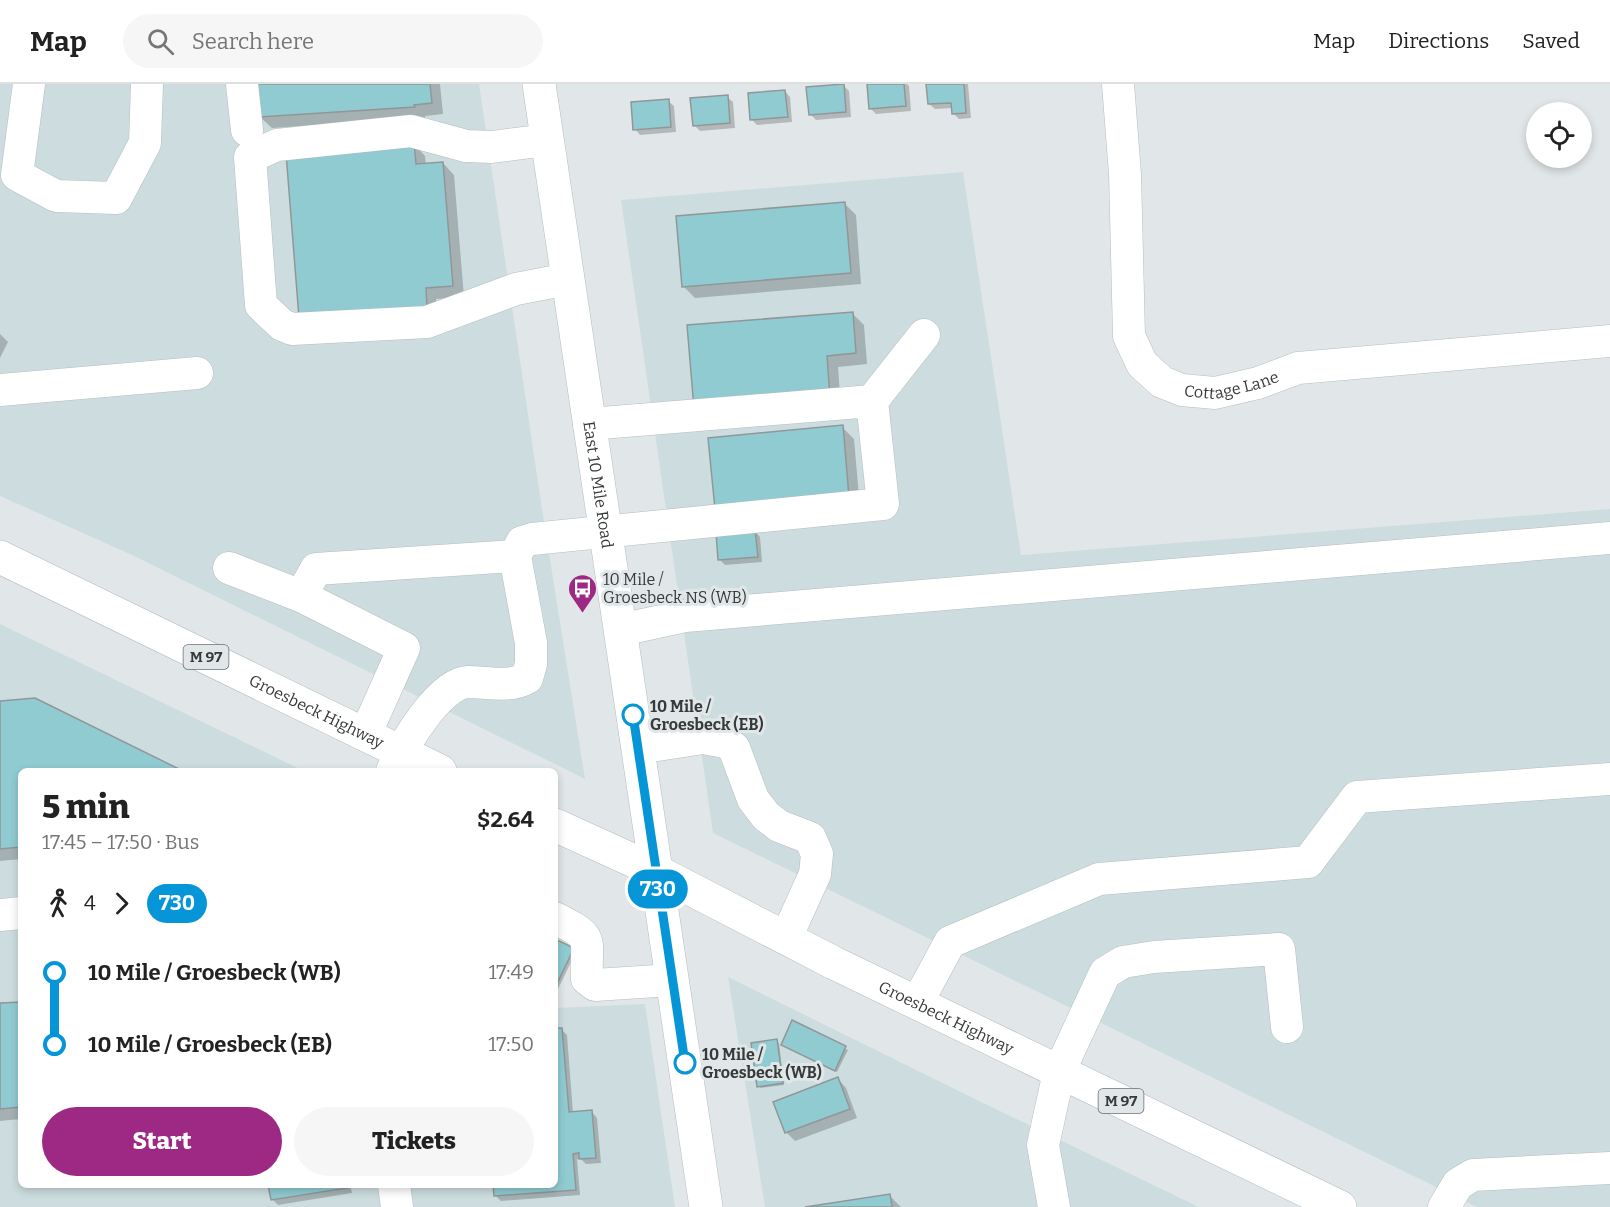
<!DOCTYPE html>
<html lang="en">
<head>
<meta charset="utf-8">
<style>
  body { margin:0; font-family:Bitter,serif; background:#f6f6f6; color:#222; height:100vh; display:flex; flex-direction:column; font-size:22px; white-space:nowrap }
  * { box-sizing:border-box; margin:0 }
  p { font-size:20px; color:#767676 }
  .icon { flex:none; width:33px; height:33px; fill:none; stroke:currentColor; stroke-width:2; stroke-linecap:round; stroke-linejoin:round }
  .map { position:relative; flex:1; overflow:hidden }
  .sheet { position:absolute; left:18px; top:684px; width:540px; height:420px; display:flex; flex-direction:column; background:#fff; border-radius:9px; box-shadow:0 3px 9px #0003 }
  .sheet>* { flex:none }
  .badge { padding:0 12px; border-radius:20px; font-size:21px; line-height:39px }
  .buttons { position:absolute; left:1526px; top:18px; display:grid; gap:12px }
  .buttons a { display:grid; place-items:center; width:66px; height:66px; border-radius:50%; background:#fff; box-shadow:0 3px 9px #0003; font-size:30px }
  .map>.badge { position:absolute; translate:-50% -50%; box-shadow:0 0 0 3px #fff }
  .legs { display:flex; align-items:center; gap:9px; height:66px; padding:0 24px; font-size:20px }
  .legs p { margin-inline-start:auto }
  .overview { display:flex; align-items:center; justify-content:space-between; height:102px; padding:0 24px }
  h1 { font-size:33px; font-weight:800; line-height:45px }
  .cta { display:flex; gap:12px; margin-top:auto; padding:12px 24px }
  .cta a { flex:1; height:69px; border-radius:36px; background:#9d2984; color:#fff; font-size:24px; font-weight:800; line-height:69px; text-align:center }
  .cta a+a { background:#f6f6f6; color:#222 }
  ul { padding:0 24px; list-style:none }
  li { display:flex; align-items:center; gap:21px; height:72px; font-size:22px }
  li i { display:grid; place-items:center; width:9px; height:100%; margin:0 8px; background:currentColor }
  li i::after { content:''; width:15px; height:15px; margin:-8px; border:4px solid; border-radius:50%; background:#fff }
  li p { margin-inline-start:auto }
  li:first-child i { background:linear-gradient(#0000 50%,currentColor 0) }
  li:last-child i { background:linear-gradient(currentColor 50%,#0000 0) }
  header { display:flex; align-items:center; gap:36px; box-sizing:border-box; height:84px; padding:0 30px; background:#fff; border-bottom:2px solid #e0e0e0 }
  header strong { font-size:28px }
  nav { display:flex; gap:33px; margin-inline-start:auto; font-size:21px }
  .search { width:420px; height:54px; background:#f6f6f6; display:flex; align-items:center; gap:15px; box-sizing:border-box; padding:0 21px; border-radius:33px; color:#767676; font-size:22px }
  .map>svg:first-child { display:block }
  .built { fill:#cddddf }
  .shadow { fill:#0003 }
  .building { fill:#90cbd2; stroke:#919798; stroke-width:1.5 }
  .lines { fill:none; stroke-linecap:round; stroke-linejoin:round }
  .minor-casing { stroke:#b6bdbe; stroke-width:33 }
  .major-casing { stroke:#b6bdbe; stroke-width:34 }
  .minor { stroke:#fff; stroke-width:32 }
  .major { stroke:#fff; stroke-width:33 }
  .line-1-casing { stroke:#fff; stroke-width:14 }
  .line-1 { stroke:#0696d7; stroke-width:9 }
  .stop-1-dot { fill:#fff; stroke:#0696d7; stroke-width:3 }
  .labels { text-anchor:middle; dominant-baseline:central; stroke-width:6; stroke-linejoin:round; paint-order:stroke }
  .shield { fill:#e1e7e8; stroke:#6a6e6e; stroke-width:1.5 }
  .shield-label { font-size:15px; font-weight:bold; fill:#373a3a }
  .street-label { font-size:16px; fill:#373a3a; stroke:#e1e7e8 }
  .poi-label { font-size:16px; fill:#373a3a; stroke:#e1e7e8; text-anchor:start }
  .stop-label { font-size:16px; font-weight:bold; fill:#373a3a; stroke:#e1e7e8; text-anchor:start }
</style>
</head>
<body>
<header>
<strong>Map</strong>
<div class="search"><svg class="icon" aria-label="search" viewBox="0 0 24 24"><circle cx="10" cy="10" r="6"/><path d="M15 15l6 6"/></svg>Search here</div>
<nav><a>Map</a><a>Directions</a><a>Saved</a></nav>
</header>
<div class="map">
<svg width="1610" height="1123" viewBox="0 0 1610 1123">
  <rect width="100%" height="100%" fill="#e1e7e8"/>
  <g class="built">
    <polygon points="0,0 479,0 542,425 585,695 132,471 0,412"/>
    <polygon points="963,88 1021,471 1610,425 1610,1123 1477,1123 713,749 621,116"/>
    <polygon points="0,540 304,687 21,687 21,1101 555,1101 555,924 645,920 675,1123 0,1123"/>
    <polygon points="728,893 969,1012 1199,1123 765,1123"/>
  </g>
  <g class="shadow">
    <polygon points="258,0 440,0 443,30 425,32 425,34 272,44 260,33"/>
    <polygon points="868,0 907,0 909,2 911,27 876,30 870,24"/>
    <polygon points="928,0 968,0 971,34 959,35 953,29 953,24 935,25 929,20"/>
    <polygon points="844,2 849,7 851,33 816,36 810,30"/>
    <polygon points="785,7 790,13 792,38 757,41 752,36"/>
    <polygon points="727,13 733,18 735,44 700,47 694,41"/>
    <polygon points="668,17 674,22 676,48 640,51 635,45"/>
    <polygon points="414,60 425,72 426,81 443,79 454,91 464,213 436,215 438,235 300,233"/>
    <polygon points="845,120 856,131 861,200 695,214 683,202"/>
    <polygon points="852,229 864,241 867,280 838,283 841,325 707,335"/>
    <polygon points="0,250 8,258 0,274"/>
    <polygon points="842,343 854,355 860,424 728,436"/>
    <polygon points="755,447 760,453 762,478 725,481 719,475"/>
    <polygon points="0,618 180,687 21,687 21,775 0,777"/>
    <polygon points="555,857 576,868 558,905 555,904"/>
    <polygon points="21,919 21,1035 0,1037 0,921"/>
    <polygon points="793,938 848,966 837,988 782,961"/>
    <polygon points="561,945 567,951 573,1029 592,1028 597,1034 601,1079 586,1080 581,1075 577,1075 580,1111 501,1117 495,1111 495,1101 555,1101 555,946"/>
    <polygon points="776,957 779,959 784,1001 761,1004 759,1002"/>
    <polygon points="838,995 846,1004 857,1034 795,1057 786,1048"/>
    <polygon points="270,1101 350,1101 352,1109 278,1121 272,1115"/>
    <polygon points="890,1112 901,1123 815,1123"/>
  </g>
  <g class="building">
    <polygon points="256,0 430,0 432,19 414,21 415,23 259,33"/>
    <polygon points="844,0 846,28 809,31 806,3"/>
    <polygon points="867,0 904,0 906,22 869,25"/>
    <polygon points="926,0 964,0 966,29 952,30 951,19 928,20"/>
    <polygon points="785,6 788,33 750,36 748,9"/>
    <polygon points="728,11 730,39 693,42 690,14"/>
    <polygon points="669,15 671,43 633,46 631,18"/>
    <polygon points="414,59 416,80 443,78 453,202 426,204 427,224 299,234 286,69"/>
    <polygon points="845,118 851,189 682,203 676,132"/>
    <polygon points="853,228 856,269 827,272 830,314 694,325 687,241"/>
    <polygon points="843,341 849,413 715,425 708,354"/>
    <polygon points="755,446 758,473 718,476 716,449"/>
    <polygon points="35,614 183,687 21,687 21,763 0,765 0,617"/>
    <polygon points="555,855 574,864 555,904"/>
    <polygon points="21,918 21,1023 0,1025 0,919"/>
    <polygon points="792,936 846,962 835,987 781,961"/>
    <polygon points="555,944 562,944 569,1028 592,1026 596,1074 579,1075 579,1069 573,1070 576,1106 494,1112 493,1101 555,1101"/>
    <polygon points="777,955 783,999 757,1003 751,959"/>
    <polygon points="838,993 850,1025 785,1049 773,1018"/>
    <polygon points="268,1101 346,1101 347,1104 271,1116"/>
    <polygon points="890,1110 892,1123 805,1123"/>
  </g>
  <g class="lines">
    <defs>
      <g id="minor">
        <polyline points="29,0 17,91 56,112 116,114 145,59 147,0"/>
        <polyline points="242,0 247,46"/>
        <path id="s1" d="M1118,0L1125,90L1129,252L1142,280L1162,298L1182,306L1215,309L1258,299L1298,284L1610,257"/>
        <polyline points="547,56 492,63 466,62 411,47 277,61 250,73 261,221 282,241 292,245 427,238 516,205 568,195"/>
        <polyline points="0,306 197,289"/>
        <polyline points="872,317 924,251"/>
        <polyline points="229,484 301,512"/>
        <polyline points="620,546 685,532 1610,454"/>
        <polyline points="365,651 404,564 301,512 316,485 515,472"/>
        <polyline points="638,664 703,654 725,658 734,664 753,715 766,732 779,742 810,754 817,770 815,790 786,854"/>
        <path d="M392,687C402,663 439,599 468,598C487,598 510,604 527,594L531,580V559L515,472L522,458L532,455L883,420L872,317L589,340"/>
        <polyline points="0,831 21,829"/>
        <path d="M555,834C597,855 585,853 587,895L595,901L672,896"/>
        <polyline points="917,919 950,858 1099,795 1308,778 1357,713 1610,695"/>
        <polyline points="394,1101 397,1123"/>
        <polyline points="1054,1123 1043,1061 1059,988 1105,889 1123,878 1154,873 1279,865 1287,943"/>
        <polyline points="1444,1123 1458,1100 1473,1091 1610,1084"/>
      </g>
      <g id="major">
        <path id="s2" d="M539,0L706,1123"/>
        <path id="s3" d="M0,473L440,687"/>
        <path id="s4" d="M555,741L656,787L834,879L1340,1123"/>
      </g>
    </defs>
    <use href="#minor" class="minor-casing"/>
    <use href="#major" class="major-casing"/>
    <use href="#minor" class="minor"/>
    <use href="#major" class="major"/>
  </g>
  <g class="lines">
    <defs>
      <polyline id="line-1" points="633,631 685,979"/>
    </defs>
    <use href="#line-1" class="line-1-casing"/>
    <use href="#line-1" class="line-1"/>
  </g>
  <defs>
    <symbol id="bus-pin" viewBox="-11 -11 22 30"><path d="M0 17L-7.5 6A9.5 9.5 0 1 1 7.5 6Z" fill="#9d2984" stroke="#e1e7e8"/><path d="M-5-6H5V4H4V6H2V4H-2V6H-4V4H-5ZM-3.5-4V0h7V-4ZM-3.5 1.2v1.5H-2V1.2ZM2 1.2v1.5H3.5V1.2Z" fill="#fff"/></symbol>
  </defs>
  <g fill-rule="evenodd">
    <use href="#bus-pin" x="566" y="488" width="33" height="45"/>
  </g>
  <g class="stop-1-dot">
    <circle cx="633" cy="631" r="10"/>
    <circle cx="685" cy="979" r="10"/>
  </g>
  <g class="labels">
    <g class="shield">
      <rect x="183.5" y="561" width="45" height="24" rx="4.5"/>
      <rect x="1098.5" y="1005" width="45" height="24" rx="4.5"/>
    </g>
    <g class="shield-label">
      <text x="206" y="573">M 97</text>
      <text x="1121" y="1017">M 97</text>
    </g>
    <g class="street-label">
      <text stroke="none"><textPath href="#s1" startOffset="382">Cottage Lane</textPath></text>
      <text stroke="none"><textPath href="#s2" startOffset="405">East 10 Mile Road</textPath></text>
      <text stroke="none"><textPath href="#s3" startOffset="352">Groesbeck Highway</textPath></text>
      <text stroke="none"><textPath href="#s4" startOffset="436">Groesbeck Highway</textPath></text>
    </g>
    <g class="poi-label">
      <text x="603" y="495">10 Mile /<tspan x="603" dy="18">Groesbeck NS (WB)</tspan></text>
    </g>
    <g class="stop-label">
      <text x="650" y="622">10 Mile /<tspan x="650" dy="18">Groesbeck (EB)</tspan></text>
      <text x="702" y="970">10 Mile /<tspan x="702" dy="18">Groesbeck (WB)</tspan></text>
    </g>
  </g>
</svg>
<div class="buttons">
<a><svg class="icon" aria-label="locate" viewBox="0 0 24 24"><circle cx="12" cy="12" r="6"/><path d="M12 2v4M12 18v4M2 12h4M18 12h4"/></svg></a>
</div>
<b class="badge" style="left:658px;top:805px;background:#0696d7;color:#fff">730</b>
<section class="sheet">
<div class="overview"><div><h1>5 min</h1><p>17:45 – 17:50 · Bus</p></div><b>$2.64</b></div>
<div class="legs"><svg class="icon" aria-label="walk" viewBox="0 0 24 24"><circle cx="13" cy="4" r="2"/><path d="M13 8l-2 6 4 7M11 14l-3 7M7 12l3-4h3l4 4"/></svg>4<svg class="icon" aria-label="forward" viewBox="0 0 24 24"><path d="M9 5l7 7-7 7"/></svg><b class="badge" style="background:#0696d7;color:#fff">730</b></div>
<ul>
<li><i style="color:#0696d7"></i><b>10 Mile / Groesbeck (WB)</b><p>17:49</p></li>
<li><i style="color:#0696d7"></i><b>10 Mile / Groesbeck (EB)</b><p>17:50</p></li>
</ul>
<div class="cta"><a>Start</a><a>Tickets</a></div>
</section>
</div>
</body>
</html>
